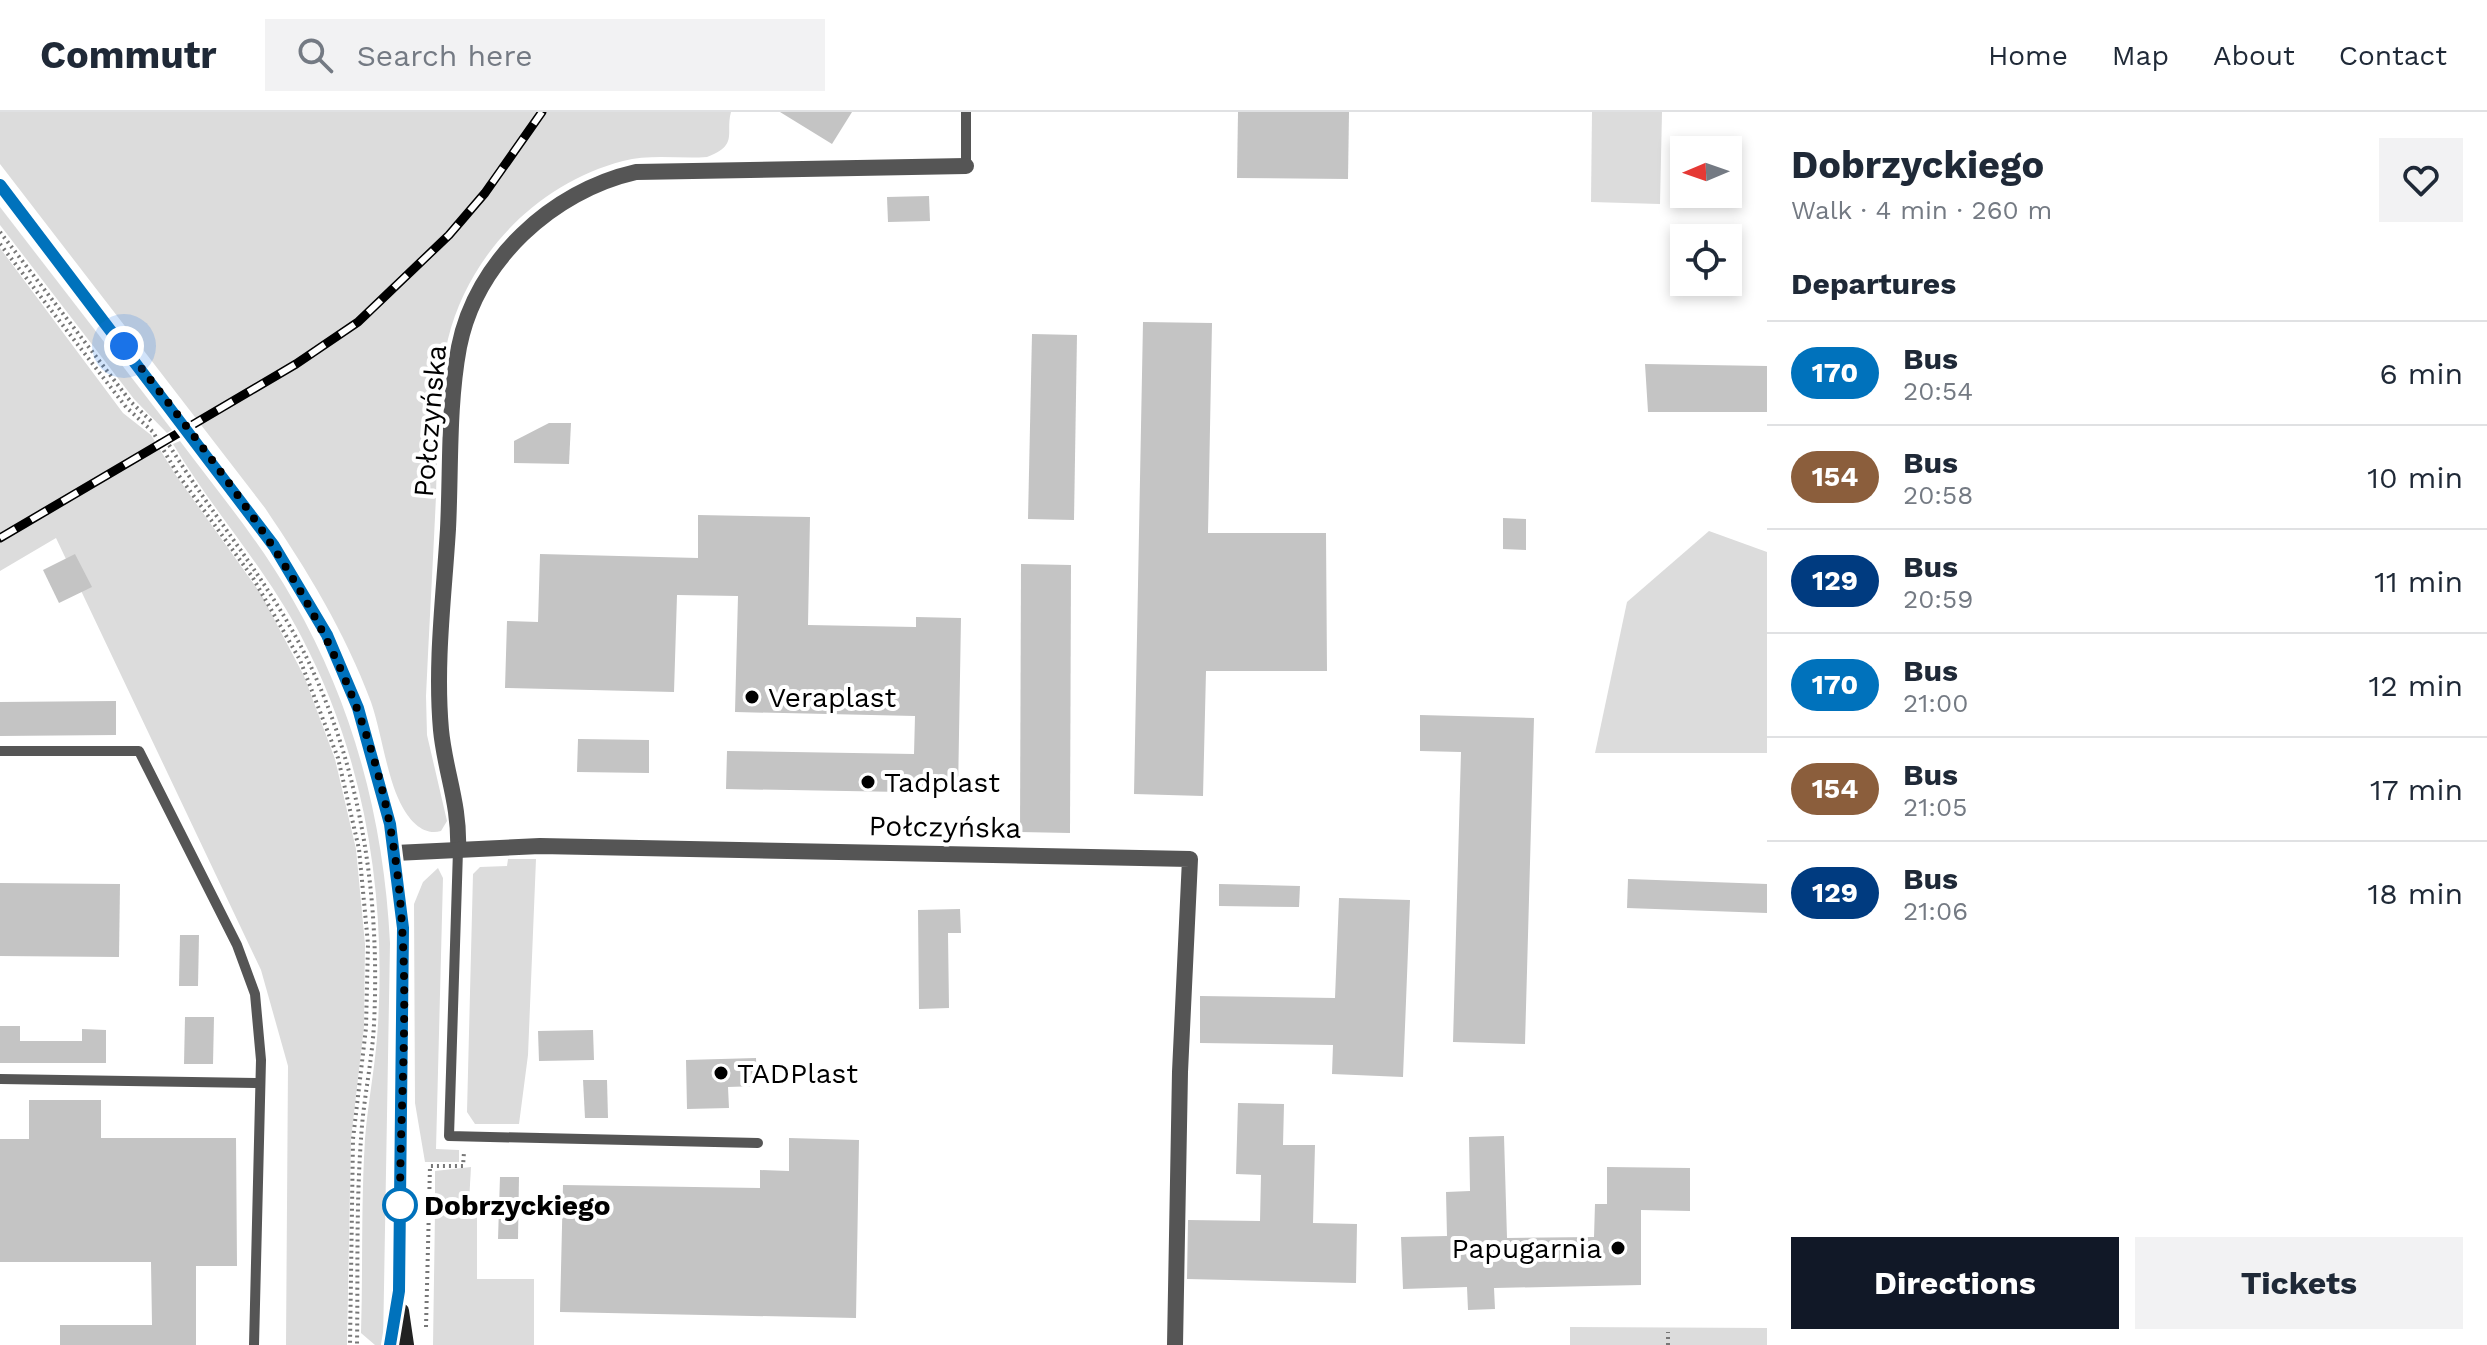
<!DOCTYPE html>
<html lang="en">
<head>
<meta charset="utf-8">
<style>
  body { margin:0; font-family:"Work Sans",sans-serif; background:#f2f2f3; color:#1f2937; height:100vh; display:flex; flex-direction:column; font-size:30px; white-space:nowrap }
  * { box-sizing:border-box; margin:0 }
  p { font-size:26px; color:#747a83 }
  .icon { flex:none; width:44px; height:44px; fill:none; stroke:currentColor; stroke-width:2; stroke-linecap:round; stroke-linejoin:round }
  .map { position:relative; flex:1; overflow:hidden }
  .details { display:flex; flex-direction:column; background:#fff; width:720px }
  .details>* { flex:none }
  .badge { padding:0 16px; border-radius:26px; font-size:28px; line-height:52px }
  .needle { width:52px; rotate:268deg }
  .fabs { position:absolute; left:1670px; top:24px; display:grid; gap:16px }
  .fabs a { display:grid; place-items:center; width:72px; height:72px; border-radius:0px; background:#fff; box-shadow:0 4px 12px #0003; font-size:40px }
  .you { position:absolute; width:40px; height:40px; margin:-20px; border:6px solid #fff; border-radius:50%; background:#1a73e8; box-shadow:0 0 0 12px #1a73e833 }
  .map>.badge { position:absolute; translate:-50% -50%; box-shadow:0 0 0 4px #fff }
  h2 { padding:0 24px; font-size:30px; line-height:72px }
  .round { display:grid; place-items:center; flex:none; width:84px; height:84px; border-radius:0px; background:#f2f2f3 }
  .summary { display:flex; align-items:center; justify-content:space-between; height:136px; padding:0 24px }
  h1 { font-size:38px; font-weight:700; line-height:60px }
  .cta { display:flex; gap:16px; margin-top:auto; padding:16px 24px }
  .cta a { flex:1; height:92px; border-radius:0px; background:#111827; color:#fff; font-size:32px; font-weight:700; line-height:92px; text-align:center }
  .cta a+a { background:#f2f2f3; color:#1f2937 }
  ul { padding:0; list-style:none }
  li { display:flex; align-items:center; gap:24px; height:104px; padding:0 24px; border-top:2px solid #e0e1e3 }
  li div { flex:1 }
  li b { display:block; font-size:30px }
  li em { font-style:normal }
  li .badge { min-width:88px; font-weight:700; text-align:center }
  header { display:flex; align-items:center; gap:48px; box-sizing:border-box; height:112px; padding:0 40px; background:#fff; border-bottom:2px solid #e0e1e3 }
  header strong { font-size:38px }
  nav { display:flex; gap:44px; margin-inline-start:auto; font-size:28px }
  .search { width:560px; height:72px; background:#f2f2f3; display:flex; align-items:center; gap:20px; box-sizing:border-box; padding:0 28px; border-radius:0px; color:#747a83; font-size:30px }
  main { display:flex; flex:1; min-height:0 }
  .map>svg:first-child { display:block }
  .green { fill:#dcdcdc }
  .building { fill:#c4c4c4 }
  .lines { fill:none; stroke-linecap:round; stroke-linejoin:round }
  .path { stroke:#777; stroke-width:4; stroke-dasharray:2 4; stroke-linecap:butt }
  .lane { stroke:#555; stroke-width:10 }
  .street { stroke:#555; stroke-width:16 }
  .secondary { stroke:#222; stroke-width:16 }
  .rail-casing { stroke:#000; stroke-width:9 }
  .rail { stroke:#fff; stroke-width:6; stroke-dasharray:18; stroke-linecap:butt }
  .line-casing { stroke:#fff; stroke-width:18 }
  .line { stroke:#0072bc; stroke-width:12 }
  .walk { stroke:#000; stroke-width:8; stroke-dasharray:0 14.4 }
  .poi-dot { fill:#000; stroke:#fff; stroke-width:3 }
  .stop-dot { fill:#fff; stroke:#0072bc; stroke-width:4 }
  .labels { text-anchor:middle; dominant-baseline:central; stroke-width:8; stroke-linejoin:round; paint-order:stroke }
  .street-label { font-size:28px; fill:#000; stroke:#fff }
  .poi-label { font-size:28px; fill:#000; stroke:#fff; text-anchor:start }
  .stop-label { font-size:28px; font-weight:bold; fill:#000; stroke:#fff; text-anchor:start }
</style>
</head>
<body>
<header>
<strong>Commutr</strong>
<div class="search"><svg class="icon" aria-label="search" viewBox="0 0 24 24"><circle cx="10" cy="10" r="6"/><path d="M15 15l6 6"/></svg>Search here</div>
<nav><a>Home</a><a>Map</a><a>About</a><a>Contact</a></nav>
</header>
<main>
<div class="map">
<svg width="1767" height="1233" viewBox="0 0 1767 1233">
  <rect width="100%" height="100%" fill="#fff"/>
  <g class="green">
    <path d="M0,0H731C725,22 739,33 707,45C680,47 649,42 623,49C538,71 469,142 448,227C436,277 438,333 436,384C433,451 429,518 426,584L427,623L447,709L441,719C424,724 411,710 403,696C387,668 382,622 371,590C345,520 307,458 265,396L0,52Z"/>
    <polygon points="1592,0 1662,0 1660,92 1591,90"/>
    <polygon points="0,95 172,318 167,321 134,287 0,113"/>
    <polygon points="0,136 123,301 151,323 175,362 261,482 304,564 335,647 356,737 365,832 364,915 351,1027 347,1233 286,1233 288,954 261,858 56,426 0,459"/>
    <path d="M180,329C219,381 261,431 293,488C354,594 384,710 390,831L383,1233H375L361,1221C363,1157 361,1091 365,1027C368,989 376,951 378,912C386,779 364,643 301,524C265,455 213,399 173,332Z"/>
    <polygon points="1709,419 1767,440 1767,641 1595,641 1627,490"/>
    <polygon points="508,747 536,747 528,943 519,1012 475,1012 467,1000 473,762 480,755 507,754"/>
    <polygon points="438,756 443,766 436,1037 459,1038 459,1050 425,1050 415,991 414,792 423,770"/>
    <polygon points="471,1055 469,1090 438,1091 435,1086 435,1059"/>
    <polygon points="477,1095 477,1167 534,1167 534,1233 433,1233 435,1100 438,1096"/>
    <polygon points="1570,1215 1767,1216 1767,1233 1570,1233"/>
  </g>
  <g class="building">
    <polygon points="780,0 852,0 832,32"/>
    <polygon points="1238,0 1349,0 1348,67 1237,66"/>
    <polygon points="929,84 930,109 888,110 887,85"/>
    <polygon points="1143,210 1212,211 1208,421 1326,421 1327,559 1206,559 1203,684 1134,682"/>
    <polygon points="1032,222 1077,223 1074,408 1028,407"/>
    <polygon points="1645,252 1767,254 1767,300 1648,300"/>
    <polygon points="549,311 571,311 569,352 514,351 514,329"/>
    <polygon points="698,403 810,405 808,513 916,515 916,505 961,506 958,681 726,677 727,639 914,642 915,604 735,600 738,484 677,483 674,580 505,576 507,509 538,510 540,442 698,446"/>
    <polygon points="1503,406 1526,407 1526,438 1503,437"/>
    <polygon points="75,442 92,475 59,491 43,458"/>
    <polygon points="1021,452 1071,453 1070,721 1020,720"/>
    <polygon points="116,589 116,623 0,624 0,590"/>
    <polygon points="1420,603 1534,606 1525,932 1453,930 1461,640 1420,639"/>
    <polygon points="578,627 649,628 649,661 577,660"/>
    <polygon points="1628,767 1767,772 1767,801 1627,796"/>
    <polygon points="0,771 120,772 119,845 0,844"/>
    <polygon points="1219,772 1300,774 1299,795 1219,794"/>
    <polygon points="1339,786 1410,788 1403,965 1332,962 1333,933 1200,931 1200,884 1335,886"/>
    <polygon points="960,797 961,821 948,821 949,896 919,897 918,798"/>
    <polygon points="180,823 199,823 198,874 179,874"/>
    <polygon points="185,905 214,905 213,952 184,952"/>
    <polygon points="0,914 20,914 20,929 82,929 82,917 106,918 106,951 0,951"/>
    <polygon points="593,918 594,948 539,949 538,919"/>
    <polygon points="756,946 757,974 728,975 729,996 687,997 686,948"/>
    <polygon points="583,968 607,968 608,1006 585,1006"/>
    <polygon points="29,988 101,988 101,1026 236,1026 237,1154 196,1154 196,1233 60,1233 60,1213 152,1213 151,1150 0,1150 0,1027 29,1027"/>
    <polygon points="1238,991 1284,992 1283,1033 1315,1033 1313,1111 1357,1112 1356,1171 1187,1167 1188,1108 1260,1109 1261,1063 1236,1062"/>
    <polygon points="1504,1024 1507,1126 1594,1125 1595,1092 1607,1092 1607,1055 1690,1056 1690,1099 1641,1098 1641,1173 1494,1176 1495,1197 1468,1198 1467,1175 1403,1177 1401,1125 1447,1124 1446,1080 1470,1079 1469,1025"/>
    <polygon points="789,1026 859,1028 856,1206 560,1200 563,1073 760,1076 760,1058 789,1059"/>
    <polygon points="500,1065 519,1065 518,1127 498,1127"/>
  </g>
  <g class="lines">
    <g class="path">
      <polyline points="0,120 131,290 151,309"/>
      <polyline points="0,132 126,295 153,320 177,361 253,466 300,548 338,646 359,737 368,832 366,916 353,1027 350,1233"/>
      <path d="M166,328C213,406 274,474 312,557C363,668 380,791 374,912C372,951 363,989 361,1027C356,1095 358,1165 357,1233"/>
      <polyline points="426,1215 430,1054 463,1054 464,1040"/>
      <polyline points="1668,1233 1668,1220"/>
    </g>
    <g class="lane">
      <polyline points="966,54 966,0"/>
      <polyline points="0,639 139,639 237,833 255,882 261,948 254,1233"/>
      <polyline points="458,738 449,1024 758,1031"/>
      <polyline points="0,967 260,971"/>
    </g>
    <g class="street">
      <path d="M458,738C460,692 445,660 441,618C435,551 444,483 448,417C451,357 448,294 459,235C476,149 552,79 636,60L966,54"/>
      <polyline points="395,741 540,734 1190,747 1180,960 1175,1233"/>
    </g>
    <g class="secondary">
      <polyline points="0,73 274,434 327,523 358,596 390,712 403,816 399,1179 390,1233"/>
      <polyline points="401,1199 406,1233"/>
    </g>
    <defs>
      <polyline id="rail" points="0,426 296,252 358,210 449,123 485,81 542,0"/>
    </defs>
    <use href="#rail" class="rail-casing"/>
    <use href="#rail" class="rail"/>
  </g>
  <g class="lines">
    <defs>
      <polyline id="line" points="0,73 274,434 327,523 358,596 390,712 403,816 399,1179 390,1233"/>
    </defs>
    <use href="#line" class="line-casing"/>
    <use href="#line" class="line"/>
    <path class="walk" d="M124,234C270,421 388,565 402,814C408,906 400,1000 400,1093"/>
  </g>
  <g class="poi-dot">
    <circle cx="752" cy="585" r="8"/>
    <circle cx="868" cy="670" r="8"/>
    <circle cx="721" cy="961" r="8"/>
    <circle cx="1618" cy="1136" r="8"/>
  </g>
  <circle class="stop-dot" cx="400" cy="1093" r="16"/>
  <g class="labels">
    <g class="street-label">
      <text transform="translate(430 309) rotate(-85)">Połczyńska</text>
      <text transform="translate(945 715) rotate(1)">Połczyńska</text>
    </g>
    <g class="poi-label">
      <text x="768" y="585">Veraplast</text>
      <text x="884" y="670">Tadplast</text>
      <text x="737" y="961">TADPlast</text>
      <text x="1602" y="1136" text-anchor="end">Papugarnia</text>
    </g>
    <g class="stop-label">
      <text x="424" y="1093">Dobrzyckiego</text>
    </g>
  </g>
</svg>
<div class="fabs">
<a><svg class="needle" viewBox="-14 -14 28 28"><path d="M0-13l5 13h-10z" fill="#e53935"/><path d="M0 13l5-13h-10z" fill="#747a83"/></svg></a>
<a><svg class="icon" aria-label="locate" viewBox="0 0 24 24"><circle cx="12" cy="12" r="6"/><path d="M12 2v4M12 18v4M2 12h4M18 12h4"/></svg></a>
</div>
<div class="you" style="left:124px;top:234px"></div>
</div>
<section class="details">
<div class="summary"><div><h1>Dobrzyckiego</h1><p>Walk · 4 min · 260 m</p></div><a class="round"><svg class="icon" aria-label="heart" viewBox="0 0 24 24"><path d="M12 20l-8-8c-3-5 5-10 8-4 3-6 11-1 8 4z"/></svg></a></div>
<h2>Departures</h2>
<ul>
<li><span class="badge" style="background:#0072bc;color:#fff">170</span><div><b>Bus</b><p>20:54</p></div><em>6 min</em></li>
<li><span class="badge" style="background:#8b5e3c;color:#fff">154</span><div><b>Bus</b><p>20:58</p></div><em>10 min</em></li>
<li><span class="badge" style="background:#003b80;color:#fff">129</span><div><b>Bus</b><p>20:59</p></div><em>11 min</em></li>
<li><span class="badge" style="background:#0072bc;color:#fff">170</span><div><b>Bus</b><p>21:00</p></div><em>12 min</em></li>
<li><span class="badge" style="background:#8b5e3c;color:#fff">154</span><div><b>Bus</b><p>21:05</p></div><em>17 min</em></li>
<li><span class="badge" style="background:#003b80;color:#fff">129</span><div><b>Bus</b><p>21:06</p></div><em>18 min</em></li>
</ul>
<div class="cta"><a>Directions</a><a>Tickets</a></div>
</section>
</main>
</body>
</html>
